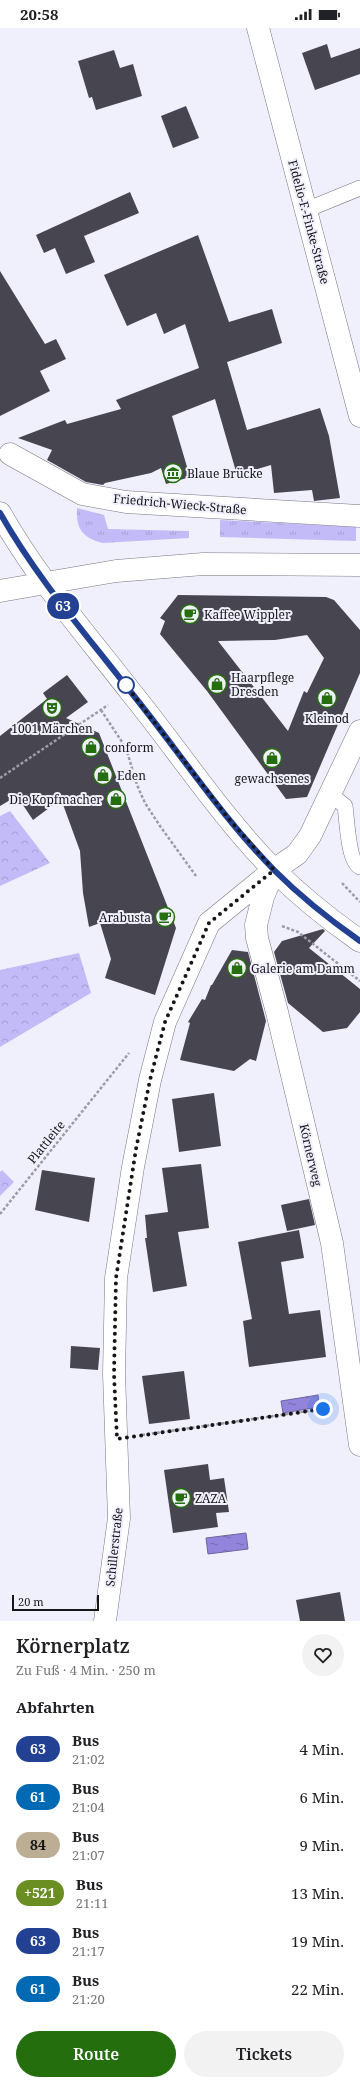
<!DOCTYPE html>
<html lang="de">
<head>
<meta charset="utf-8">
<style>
  body { margin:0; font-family:"Noto Serif",serif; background:#f2f2f2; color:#202124; height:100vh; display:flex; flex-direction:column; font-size:15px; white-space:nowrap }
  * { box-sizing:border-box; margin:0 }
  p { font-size:13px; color:#757577 }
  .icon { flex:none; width:22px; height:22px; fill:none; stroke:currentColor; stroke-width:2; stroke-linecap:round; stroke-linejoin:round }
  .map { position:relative; height:1593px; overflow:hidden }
  .panel { display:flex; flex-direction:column; background:#fff; flex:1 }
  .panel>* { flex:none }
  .badge { padding:0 8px; border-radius:13px; font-size:14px; line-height:26px }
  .scale { position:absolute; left:12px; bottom:10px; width:87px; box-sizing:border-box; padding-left:4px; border:2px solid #16161a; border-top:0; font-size:11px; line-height:14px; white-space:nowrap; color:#16161a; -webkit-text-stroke:3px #f0effc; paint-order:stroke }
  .you { position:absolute; width:20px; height:20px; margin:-10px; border:3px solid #fff; border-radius:50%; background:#1a73e8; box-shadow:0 0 0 6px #1a73e833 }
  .map>.badge { position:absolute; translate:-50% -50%; box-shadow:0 0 0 2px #fff }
  h2 { padding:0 16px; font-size:15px; line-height:36px }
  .round { display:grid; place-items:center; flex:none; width:42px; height:42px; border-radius:21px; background:#f2f2f2 }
  .overview { display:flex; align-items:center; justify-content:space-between; height:68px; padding:0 16px }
  h1 { font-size:19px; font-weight:600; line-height:30px }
  .button { display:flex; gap:8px; margin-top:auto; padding:8px 16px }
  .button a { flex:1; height:46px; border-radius:24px; background:#256e0e; color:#fff; font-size:16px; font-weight:600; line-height:46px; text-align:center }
  .button a+a { background:#f2f2f2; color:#202124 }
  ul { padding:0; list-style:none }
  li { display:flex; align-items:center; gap:12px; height:48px; padding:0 16px }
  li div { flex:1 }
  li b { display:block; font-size:15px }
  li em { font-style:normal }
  li .badge { min-width:44px; font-weight:700; text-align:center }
  .status { display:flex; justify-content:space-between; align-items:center; height:28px; padding:0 20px; background:#fff; direction:ltr }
  .status svg { height:11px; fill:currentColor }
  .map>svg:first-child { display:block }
  .grass { fill:url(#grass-tufts) }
  .forest { fill:url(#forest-crowns) }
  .water { fill:url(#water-ripples); stroke:#6e63a1 }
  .building { fill:#474650; fill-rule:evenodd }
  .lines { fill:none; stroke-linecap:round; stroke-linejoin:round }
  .lane-casing { stroke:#787782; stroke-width:16 }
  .street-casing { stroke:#787782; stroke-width:23 }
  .secondary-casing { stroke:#787782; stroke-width:23 }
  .path { stroke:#9d9ca5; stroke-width:2.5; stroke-dasharray:3 2; stroke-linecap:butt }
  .lane { stroke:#fff; stroke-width:15 }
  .street { stroke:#fff; stroke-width:22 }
  .secondary { stroke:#fff; stroke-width:22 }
  .line-casing { stroke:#fff; stroke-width:9 }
  .line { stroke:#224193; stroke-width:6 }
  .walk { stroke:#16161a; stroke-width:4; stroke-dasharray:0 7.2 }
  .stop-dot { fill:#fff; stroke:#224193; stroke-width:2 }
  .labels { text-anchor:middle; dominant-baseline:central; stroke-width:4; stroke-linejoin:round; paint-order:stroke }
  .street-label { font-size:12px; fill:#16161a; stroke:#f0effc }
  .poi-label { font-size:12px; fill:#16161a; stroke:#f0effc; text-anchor:start }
</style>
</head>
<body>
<div class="status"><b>20:58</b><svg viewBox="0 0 49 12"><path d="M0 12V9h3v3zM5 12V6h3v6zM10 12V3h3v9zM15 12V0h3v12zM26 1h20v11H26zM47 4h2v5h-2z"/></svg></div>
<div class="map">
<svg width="360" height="1593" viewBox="0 0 360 1593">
  <defs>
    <pattern id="grass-tufts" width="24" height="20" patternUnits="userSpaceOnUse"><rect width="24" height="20" fill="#c2bbf7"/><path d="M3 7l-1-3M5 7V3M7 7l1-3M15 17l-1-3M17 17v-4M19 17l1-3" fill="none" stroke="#a6a0d3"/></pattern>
    <pattern id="forest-crowns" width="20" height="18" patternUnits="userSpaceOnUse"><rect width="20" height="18" fill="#c2bbf7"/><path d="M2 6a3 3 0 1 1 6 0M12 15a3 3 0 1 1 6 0" fill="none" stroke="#a6a0d3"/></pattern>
    <pattern id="water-ripples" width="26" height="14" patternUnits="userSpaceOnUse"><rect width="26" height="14" fill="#9384db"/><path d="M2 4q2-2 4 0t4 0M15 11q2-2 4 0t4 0" fill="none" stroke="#776bb1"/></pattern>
  </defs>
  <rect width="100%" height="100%" fill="#f0effc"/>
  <g class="grass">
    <path d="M77,480L104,487L108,501L189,503V510L102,515C82,509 76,501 77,480Z"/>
    <polygon points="220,492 356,499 356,513 220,509"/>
  </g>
  <g class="forest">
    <polygon points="10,783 50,835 0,858 0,788"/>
    <polygon points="79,925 91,965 0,1019 0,942"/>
    <polygon points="2,1142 14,1154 0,1168 0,1144"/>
  </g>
  <g class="water">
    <polygon points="318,1367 319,1379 283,1385 281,1373"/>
    <polygon points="246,1505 248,1521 208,1526 206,1510"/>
  </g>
  <g class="building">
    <polygon points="327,16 331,30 360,20 360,46 315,62 302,25"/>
    <polygon points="114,22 120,40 133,36 142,68 96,82 92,69 89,70 78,33"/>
    <polygon points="186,78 199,110 173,120 161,88"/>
    <polygon points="130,164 139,185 84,208 95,234 66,246 55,220 44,225 36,207"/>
    <polygon points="198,207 229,294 272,281 282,315 227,334 247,402 320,380 329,408 340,470 314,473 312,462 274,465 271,437 237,447 215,371 172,388 190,449 166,456 161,440 151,445 105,455 103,457 86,454 47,432 52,422 18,410 65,392 67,396 121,381 116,372 199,340 185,296 164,306 156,285 127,298 104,247"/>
    <polygon points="0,243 45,316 56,311 66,331 40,343 50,363 0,388"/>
    <path d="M178,567L326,569L334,572L360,602V645L307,769L286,771L207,663L160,606L165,593L160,590ZM307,607L324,630L307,665L304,663L288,703L218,613L275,612Z"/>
    <polygon points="67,647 88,674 66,690 99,705 176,900 155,967 105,950 111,931 100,895 89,899 83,865 80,823 61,771 33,792 17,768 0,778 0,708 47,671 43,665"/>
    <polygon points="323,901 325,903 309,920 360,961 360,984 347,1000 323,1004 288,975 274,924 282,913"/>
    <polygon points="232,922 248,924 266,993 256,1033 250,1031 234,1043 180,1032 190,995 188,994 202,971 205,972 211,957 212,957"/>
    <polygon points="214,1065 221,1118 179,1124 172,1071"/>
    <polygon points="201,1136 209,1200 178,1204 187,1258 153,1264 145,1210 147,1210 145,1187 168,1184 162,1140"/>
    <polygon points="42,1142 95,1150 89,1194 35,1182"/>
    <polygon points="309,1171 315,1197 287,1203 281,1177"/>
    <polygon points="299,1202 304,1230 281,1234 289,1286 320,1282 326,1329 249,1339 243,1293 252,1291 238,1214"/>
    <polygon points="71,1318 100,1320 98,1342 70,1340"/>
    <polygon points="184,1343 190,1391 149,1396 142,1348"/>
    <polygon points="208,1436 210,1452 224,1450 229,1484 216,1485 218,1499 173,1505 164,1442"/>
    <polygon points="340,1564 345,1593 300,1593 296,1572"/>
  </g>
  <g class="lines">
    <defs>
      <g id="lane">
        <polyline points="306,182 360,160"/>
        <path d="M330,766L345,778C347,791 348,834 360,839"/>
      </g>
      <g id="street">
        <polyline points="258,0 360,388"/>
        <polyline points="10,426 82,466 126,474 360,488"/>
        <polyline points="46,555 116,543 203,536 360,537"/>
        <polyline points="360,703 310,808 297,826 274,842 263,869 256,897 257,910 277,984 332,1215 360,1417"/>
      </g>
      <g id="secondary">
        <path d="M0,485C36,549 85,605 130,663C178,722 220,787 274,842C300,868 330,892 360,913"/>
        <polyline points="0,563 46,555"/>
        <polyline points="105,1593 119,1490 114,1346 116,1250 133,1139 150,1052 165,994 209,895 274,842"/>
      </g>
    </defs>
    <use href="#lane" class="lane-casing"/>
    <use href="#street" class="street-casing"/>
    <use href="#secondary" class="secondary-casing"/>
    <g class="path">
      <polyline points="101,682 126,720 137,757 145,775 160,798 196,848"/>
      <polyline points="0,750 108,677"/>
      <polyline points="342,855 360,874"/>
      <polyline points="282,898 298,904 360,953"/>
      <polyline points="0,1186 129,1025"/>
      <polyline points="142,1407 329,1380"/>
    </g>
    <use href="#lane" class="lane"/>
    <use href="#street" class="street"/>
    <use href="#secondary" class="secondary"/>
  </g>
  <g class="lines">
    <defs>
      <path id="line" d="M0,485C36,549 85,605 130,663C178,722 220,787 274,842C300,868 330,892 360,913"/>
    </defs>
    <use href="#line" class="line-casing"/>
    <use href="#line" class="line"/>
    <polyline class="walk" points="126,657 125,656 228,790 274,842 209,895 165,994 150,1052 136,1121 116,1250 114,1346 117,1411 323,1381"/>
  </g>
  <defs>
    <symbol id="museum-ring" viewBox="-11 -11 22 22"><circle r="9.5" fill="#f0effc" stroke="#256e0e" stroke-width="1.5"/><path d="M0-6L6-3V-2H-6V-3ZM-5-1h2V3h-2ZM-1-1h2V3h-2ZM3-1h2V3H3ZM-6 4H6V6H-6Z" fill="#256e0e"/></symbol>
    <symbol id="cafe-ring" viewBox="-11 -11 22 22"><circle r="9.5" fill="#f0effc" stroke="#256e0e" stroke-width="1.5"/><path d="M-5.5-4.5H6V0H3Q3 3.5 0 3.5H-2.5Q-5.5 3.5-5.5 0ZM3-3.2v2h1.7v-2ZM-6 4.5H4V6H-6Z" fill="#256e0e"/></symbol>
    <symbol id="shop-ring" viewBox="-11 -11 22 22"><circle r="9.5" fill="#f0effc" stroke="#256e0e" stroke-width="1.5"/><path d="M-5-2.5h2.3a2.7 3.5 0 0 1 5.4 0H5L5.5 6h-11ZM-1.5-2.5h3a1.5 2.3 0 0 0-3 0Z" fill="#256e0e"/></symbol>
    <symbol id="theatre-ring" viewBox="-11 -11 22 22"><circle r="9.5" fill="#f0effc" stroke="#256e0e" stroke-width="1.5"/><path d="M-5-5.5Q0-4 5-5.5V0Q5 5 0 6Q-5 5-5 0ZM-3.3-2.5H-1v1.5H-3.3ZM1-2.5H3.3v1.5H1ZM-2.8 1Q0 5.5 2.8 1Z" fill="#256e0e"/></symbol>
  </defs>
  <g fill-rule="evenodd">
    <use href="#museum-ring" x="162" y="434" width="22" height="22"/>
    <use href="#cafe-ring" x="179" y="575" width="22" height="22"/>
    <use href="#shop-ring" x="206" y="645" width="22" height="22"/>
    <use href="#shop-ring" x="316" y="659" width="22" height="22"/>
    <use href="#theatre-ring" x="41" y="669" width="22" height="22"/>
    <use href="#shop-ring" x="80" y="708" width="22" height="22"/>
    <use href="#shop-ring" x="261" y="719" width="22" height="22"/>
    <use href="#shop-ring" x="92" y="736" width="22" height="22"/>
    <use href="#shop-ring" x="105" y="760" width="22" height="22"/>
    <use href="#cafe-ring" x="154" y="878" width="22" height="22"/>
    <use href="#shop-ring" x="226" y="929" width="22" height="22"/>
    <use href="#cafe-ring" x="170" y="1459" width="22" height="22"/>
  </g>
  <circle class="stop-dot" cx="126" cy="657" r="8"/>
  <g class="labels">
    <g class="street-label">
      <text transform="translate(309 194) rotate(75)">Fidelio-F.-Finke-Straße</text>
      <text transform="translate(180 476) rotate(5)">Friedrich-Wieck-Straße</text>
      <text transform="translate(46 1114) rotate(-51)">Plattleite</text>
      <text transform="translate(311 1127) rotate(77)">Körnerweg</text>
      <text transform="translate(114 1519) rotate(-84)">Schillerstraße</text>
    </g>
    <g class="poi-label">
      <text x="187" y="445">Blaue Brücke</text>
      <text x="204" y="586">Kaffee Wippler</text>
      <text x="231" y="649">Haarpflege<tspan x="231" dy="14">Dresden</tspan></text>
      <text x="327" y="690" text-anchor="middle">Kleinod</text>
      <text x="52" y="700" text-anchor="middle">1001 Märchen</text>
      <text x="105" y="719">conform</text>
      <text x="117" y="747">Eden</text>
      <text x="272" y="750" text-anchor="middle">gewachsenes</text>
      <text x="102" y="771" text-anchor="end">Die Kopfmacher</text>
      <text x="151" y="889" text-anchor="end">Arabusta</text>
      <text x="251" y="940">Galerie am Damm</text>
      <text x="195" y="1470">ZAZA</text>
    </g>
  </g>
</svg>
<div class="scale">20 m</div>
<div class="you" style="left:323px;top:1381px"></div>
<b class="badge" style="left:63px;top:578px;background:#224193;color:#fff">63</b>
</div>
<section class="panel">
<div class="overview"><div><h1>Körnerplatz</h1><p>Zu Fuß · 4 Min. · 250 m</p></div><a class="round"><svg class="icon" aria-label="heart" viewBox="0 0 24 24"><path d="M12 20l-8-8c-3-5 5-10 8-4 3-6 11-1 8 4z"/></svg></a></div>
<h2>Abfahrten</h2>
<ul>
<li><span class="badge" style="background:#224193;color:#fff">63</span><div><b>Bus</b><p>21:02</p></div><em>4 Min.</em></li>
<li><span class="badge" style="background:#0069b4;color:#fff">61</span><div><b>Bus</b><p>21:04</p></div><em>6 Min.</em></li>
<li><span class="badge" style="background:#bcae94;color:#111">84</span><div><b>Bus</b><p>21:07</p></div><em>9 Min.</em></li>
<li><span class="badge" style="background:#6b8e23;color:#fff">+521</span><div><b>Bus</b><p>21:11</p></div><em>13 Min.</em></li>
<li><span class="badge" style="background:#224193;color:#fff">63</span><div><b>Bus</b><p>21:17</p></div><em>19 Min.</em></li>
<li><span class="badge" style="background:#0069b4;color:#fff">61</span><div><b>Bus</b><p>21:20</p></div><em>22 Min.</em></li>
</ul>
<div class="button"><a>Route</a><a>Tickets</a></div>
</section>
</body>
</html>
